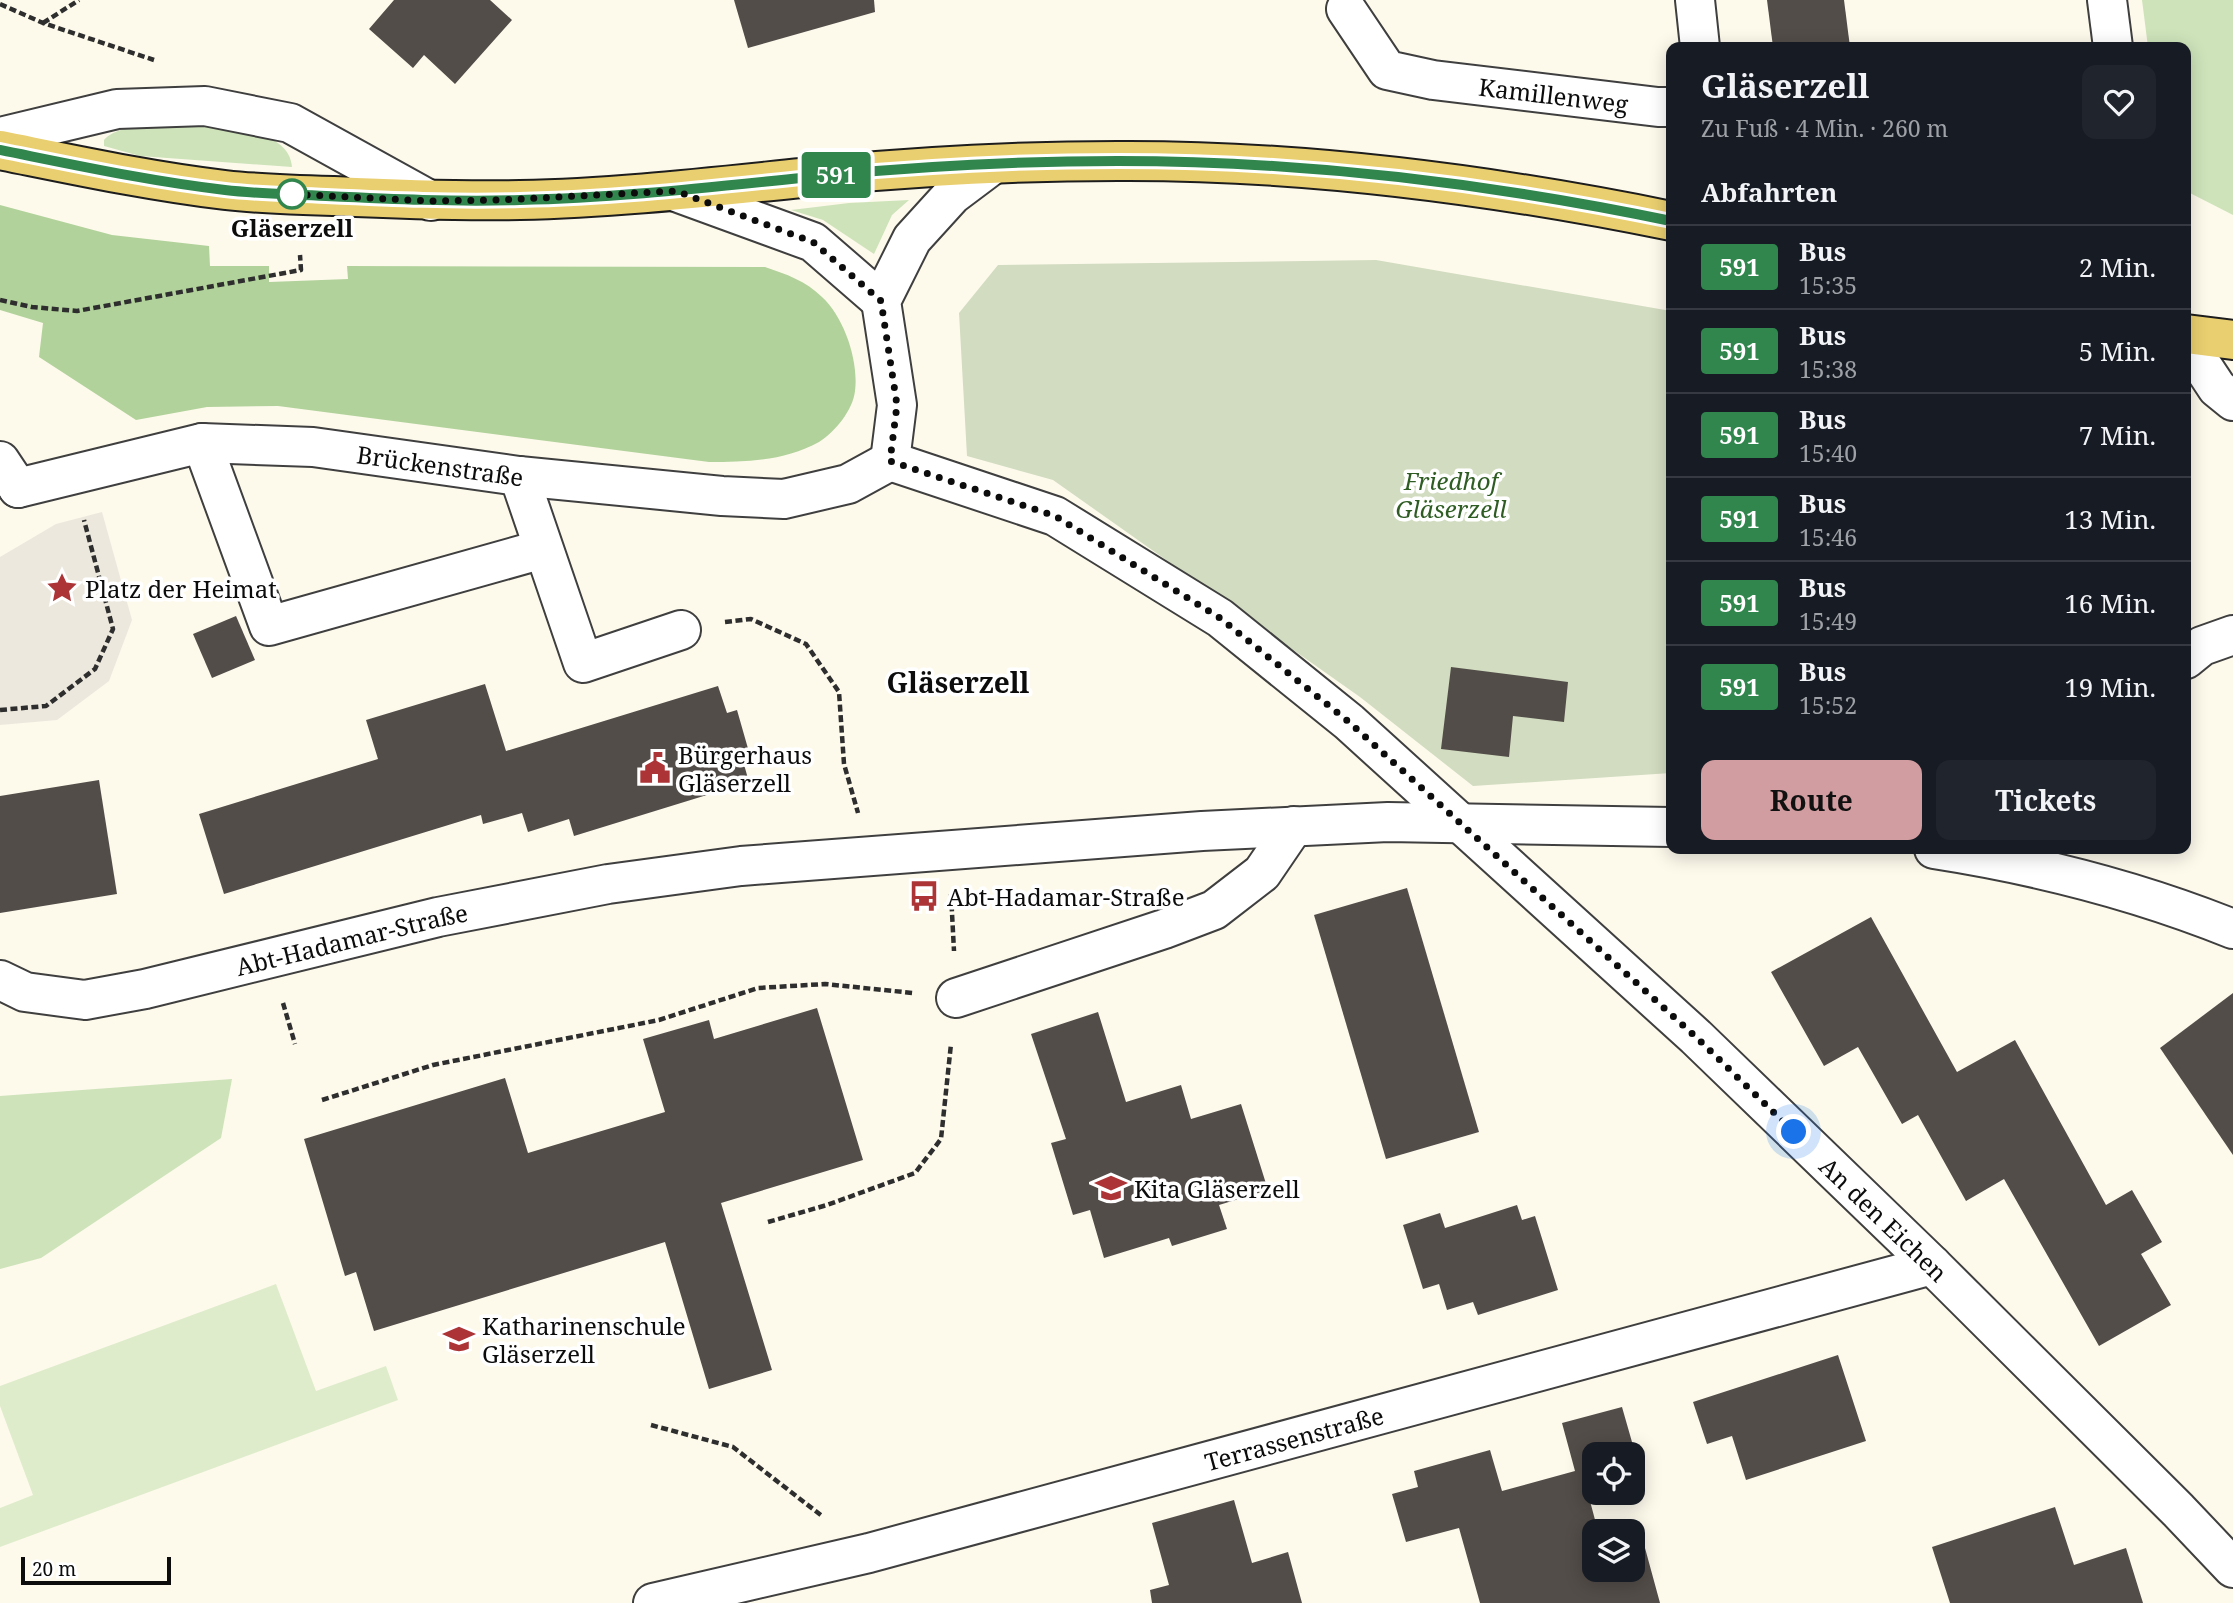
<!DOCTYPE html>
<html lang="de">
<head>
<meta charset="utf-8">
<style>
  body { margin:0; font-family:"Noto Serif",serif; background:#20242c; color:#f1f3f6; height:100vh; display:flex; flex-direction:column; font-size:26px; white-space:nowrap }
  * { box-sizing:border-box; margin:0 }
  p { font-size:23px; color:#9ea1a6 }
  .icon { flex:none; width:38px; height:38px; fill:none; stroke:currentColor; stroke-width:2; stroke-linecap:round; stroke-linejoin:round }
  .map { position:relative; flex:1; overflow:hidden }
  .side { position:absolute; left:1666px; top:42px; width:525px; height:812px; display:flex; flex-direction:column; background:#171b24; border-radius:14px; box-shadow:0 4px 18px #0003 }
  .side>* { flex:none }
  .badge { padding:0 14px; border-radius:5px; font-size:24px; line-height:46px }
  .tools { position:absolute; left:1582px; top:1442px; display:grid; gap:14px }
  .tools a { display:grid; place-items:center; width:63px; height:63px; border-radius:14px; background:#171b24; box-shadow:0 4px 18px #0003; font-size:35px }
  .scale { position:absolute; left:21px; bottom:18px; width:150px; box-sizing:border-box; padding-left:7px; border:4px solid #0c0c0c; border-top:0; font-size:19px; line-height:24px; white-space:nowrap; color:#0c0c0c; -webkit-text-stroke:5px #fff; paint-order:stroke }
  .you { position:absolute; width:35px; height:35px; margin:-18px; border:5px solid #fff; border-radius:50%; background:#1a73e8; box-shadow:0 0 0 10px #1a73e833 }
  .map>.badge { position:absolute; translate:-50% -50%; box-shadow:0 0 0 4px #fff }
  h2 { padding:0 35px; font-size:26px; line-height:63px }
  .round { display:grid; place-items:center; flex:none; width:74px; height:74px; border-radius:14px; background:#20242c }
  .head { display:flex; align-items:center; justify-content:space-between; height:119px; padding:0 35px }
  h1 { font-size:33px; font-weight:700; line-height:52px }
  .primary-button { display:flex; gap:14px; margin-top:auto; padding:14px 35px }
  .primary-button a { flex:1; height:80px; border-radius:14px; background:#d29da0; color:#111; font-size:28px; font-weight:700; line-height:80px; text-align:center }
  .primary-button a+a { background:#20242c; color:#f1f3f6 }
  ul { padding:0; list-style:none }
  li { display:flex; align-items:center; gap:21px; height:84px; padding:0 35px; border-top:2px solid #363941 }
  li div { flex:1 }
  li b { display:block; font-size:26px }
  li em { font-style:normal }
  li .badge { min-width:77px; font-weight:700; text-align:center }
  .map>svg:first-child { display:block }
  .green { fill:#cee3ba }
  .forest { fill:#b2d29b }
  .cemetery { fill:#d2dcc0 }
  .pitch { fill:#dfeccb }
  .plaza { fill:#ece8dd }
  .building { fill:#534d49 }
  .lines { fill:none; stroke-linecap:round; stroke-linejoin:round }
  .minor-casing { stroke:#3f3f3f; stroke-width:42 }
  .major-casing { stroke:#1d1d1d; stroke-width:42 }
  .path { stroke:#2e2e2e; stroke-width:4.5; stroke-dasharray:7 3.5; stroke-linecap:butt }
  .minor { stroke:#fff; stroke-width:38 }
  .major { stroke:#eacf70; stroke-width:38 }
  .line-casing { stroke:#fff; stroke-width:16 }
  .line { stroke:#31864e; stroke-width:10 }
  .walk { stroke:#0c0c0c; stroke-width:7; stroke-dasharray:0 12.6 }
  .stop-dot { fill:#fff; stroke:#31864e; stroke-width:3.5 }
  .labels { text-anchor:middle; dominant-baseline:central; stroke-width:7; stroke-linejoin:round; paint-order:stroke }
  .street-label { font-size:24px; fill:#0c0c0c; stroke:#fff }
  .stop-label { font-size:24px; font-weight:bold; fill:#0c0c0c; stroke:#fff }
  .park-label { font-size:24px; font-style:italic; fill:#2e5c23; stroke:#fff }
  .poi-label { font-size:24px; fill:#0c0c0c; stroke:#fff; text-anchor:start }
  .quarter-label { font-size:28px; font-weight:bold; fill:#0c0c0c; stroke:#fff }
</style>
</head>
<body>
<div class="map">
<svg width="2233" height="1603" viewBox="0 0 2233 1603">
  <rect width="100%" height="100%" fill="#fdfaec"/>
  <g class="green">
    <polygon points="2142,0 2233,0 2233,215 2186,191 2186,47 2148,47"/>
    <path d="M212,122C238,129 290,133 292,167L140,156L104,146V140C121,120 185,124 212,122Z"/>
    <polygon points="909,200 892,215 874,254 823,220 791,210 849,203"/>
    <polygon points="232,1079 221,1138 41,1258 0,1269 0,1096"/>
  </g>
  <path class="forest" d="M0,205L112,235L209,246L210,266H269V282L348,279L347,266L765,267C786,274 806,281 822,297C844,317 859,361 855,391C853,410 835,432 819,442C785,461 746,462 709,462L278,406L207,407L136,420L39,357L43,323L0,310Z"/>
  <polygon class="cemetery" points="1376,260 1671,311 1671,773 1473,786 1360,697 1053,480 967,456 959,313 998,265"/>
  <polygon class="pitch" points="276,1284 316,1391 386,1366 398,1400 0,1547 0,1508 33,1495 0,1406 0,1386"/>
  <polygon class="plaza" points="102,512 132,620 109,681 57,720 0,725 0,557 56,524"/>
  <g class="building">
    <polygon points="394,0 490,0 512,20 455,84 424,55 413,68 369,29"/>
    <polygon points="734,0 874,0 875,12 748,48"/>
    <polygon points="1767,0 1844,0 1850,47 1773,47"/>
    <polygon points="236,616 255,660 212,678 193,634"/>
    <polygon points="1451,667 1568,682 1564,722 1513,716 1509,757 1441,749"/>
    <polygon points="485,684 506,751 718,686 727,713 737,710 749,752 741,754 749,782 574,836 569,819 528,832 522,813 483,824 481,815 224,894 199,814 378,759 366,720"/>
    <polygon points="99,780 117,894 0,913 0,796"/>
    <polygon points="1407,888 1479,1132 1386,1159 1314,915"/>
    <polygon points="1871,917 1957,1072 2015,1040 2106,1205 2132,1190 2162,1242 2141,1254 2171,1305 2099,1346 2004,1179 1966,1201 1918,1115 1902,1124 1858,1047 1824,1066 1771,972"/>
    <polygon points="2233,993 2233,1155 2160,1048"/>
    <polygon points="817,1008 863,1160 721,1203 772,1370 709,1389 665,1242 374,1331 356,1272 345,1276 304,1139 505,1078 528,1153 665,1112 643,1039 709,1020 714,1039"/>
    <polygon points="1098,1012 1126,1102 1181,1085 1191,1119 1241,1104 1268,1190 1219,1205 1227,1229 1172,1246 1169,1238 1104,1258 1090,1210 1073,1215 1051,1143 1066,1139 1031,1034"/>
    <polygon points="1517,1205 1522,1220 1535,1216 1558,1290 1478,1315 1473,1302 1447,1310 1439,1284 1423,1289 1403,1225 1440,1213 1445,1228"/>
    <polygon points="1838,1355 1866,1441 1746,1480 1732,1436 1707,1444 1693,1402"/>
    <polygon points="1622,1407 1636,1456 1633,1457 1633,1454 1594,1454 1594,1468 1582,1471 1598,1531 1594,1531 1594,1570 1633,1570 1633,1540 1642,1537 1660,1603 1480,1603 1459,1528 1406,1542 1392,1494 1418,1487 1414,1471 1490,1450 1502,1491 1575,1471 1562,1423"/>
    <polygon points="1234,1500 1252,1563 1288,1552 1302,1603 1152,1603 1150,1590 1169,1585 1152,1523"/>
    <polygon points="2055,1507 2074,1565 2126,1548 2143,1603 1950,1603 1932,1547"/>
  </g>
  <g class="lines">
    <defs>
      <g id="minor">
        <polyline points="1695,0 1700,47"/>
        <polyline points="2107,0 2113,47"/>
        <path id="s1" d="M1346,9L1387,70L1433,80L1658,107H1671"/>
        <polyline points="0,137 117,109 205,106 290,123 431,201"/>
        <polyline points="676,192 813,242 881,301"/>
        <polyline points="2186,341 2217,388 2233,401"/>
        <polyline points="202,443 269,626 543,549"/>
        <polyline points="0,461 18,488"/>
        <path id="s2" d="M890,461L1055,516L1220,618L1349,722L1696,1037L1932,1265L2178,1510L2233,1568"/>
        <polyline points="890,461 897,405 881,301 912,239 952,195 992,165"/>
        <polyline points="519,476 583,663 681,630"/>
        <path id="s3" d="M18,488L202,443L313,447L519,476L722,496L784,499L848,484L890,461"/>
        <polyline points="2186,659 2202,646 2233,635"/>
        <path d="M1934,849C2037,865 2136,890 2233,929"/>
        <path id="s4" d="M0,980L25,992L85,1000L145,989L438,917L608,884L741,866L1202,831L1388,822L1671,827"/>
        <polyline points="956,998 1164,929 1214,910 1262,873 1294,826"/>
        <path id="s5" d="M653,1603L869,1553L1932,1265"/>
      </g>
      <g id="major">
        <path d="M0,150C75,165 149,181 225,190C261,194 298,195 334,196C396,199 458,201 520,200C624,198 728,185 831,175C926,166 1023,161 1118,161C1305,160 1489,184 1671,221"/>
        <polyline points="2186,334 2233,340"/>
      </g>
    </defs>
    <use href="#minor" class="minor-casing"/>
    <use href="#major" class="major-casing"/>
    <g class="path">
      <polyline points="0,4 43,23 154,60"/>
      <polyline points="43,23 79,0"/>
      <polyline points="0,300 32,307 77,311 301,270 300,255"/>
      <polyline points="725,622 751,619 806,644 839,692 844,764 858,813"/>
      <polyline points="0,710 46,706 95,669 113,629 84,520"/>
      <polyline points="951,894 954,951"/>
      <polyline points="283,1003 295,1044"/>
      <polyline points="322,1100 433,1065 659,1020 758,988 825,984 913,993"/>
      <polyline points="768,1222 827,1205 915,1173 941,1139 951,1044"/>
      <polyline points="651,1425 733,1447 822,1516"/>
    </g>
    <use href="#minor" class="minor"/>
    <use href="#major" class="major"/>
  </g>
  <g class="lines">
    <defs>
      <path id="line" d="M0,150C75,165 149,181 225,190C258,194 292,194 326,196C390,199 455,202 520,200C624,198 728,185 831,175C926,166 1023,161 1118,161C1306,161 1488,183 1671,221"/>
    </defs>
    <use href="#line" class="line-casing"/>
    <use href="#line" class="line"/>
    <polyline class="walk" points="292,194 287,194 431,201 500,200 676,191 813,242 881,301 897,405 890,461 1055,516 1220,618 1349,722 1696,1037 1794,1132"/>
  </g>
  <defs>
    <symbol id="sight-bare" viewBox="-9 -9 18 18"><path d="M0-6L1.8-2.2L6-1.7L2.9 1.2L3.7 5.4L0 3.3L-3.7 5.4L-2.9 1.2L-6-1.7L-1.8-2.2Z" fill="#ac3336" stroke="#fff" stroke-width="2.5" paint-order="stroke"/></symbol>
    <symbol id="civic-bare" viewBox="-9 -9 18 18"><path d="M-.6-6.5H3V-4.5H.6V-3L4-1V1h2V6H-6V1h2V-1L-.6-3ZM-1.2 2.5V6h2.4V2.5Z" fill="#ac3336" stroke="#fff" stroke-width="2.5" paint-order="stroke"/></symbol>
    <symbol id="bus-bare" viewBox="-9 -9 18 18"><path d="M-5-6H5V4H4V6H2V4H-2V6H-4V4H-5ZM-3.5-4V0h7V-4ZM-3.5 1.2v1.5H-2V1.2ZM2 1.2v1.5H3.5V1.2Z" fill="#ac3336" stroke="#fff" stroke-width="2.5" paint-order="stroke"/></symbol>
    <symbol id="school-bare" viewBox="-9 -9 18 18"><path d="M0-5L7-2L0 1L-7-2ZM-4 1L0 2.5L4 1V4Q0 6-4 4Z" fill="#ac3336" stroke="#fff" stroke-width="2.5" paint-order="stroke"/></symbol>
  </defs>
  <g fill-rule="evenodd">
    <use href="#sight-bare" x="40" y="566" width="44" height="44"/>
    <use href="#civic-bare" x="633" y="746" width="44" height="44"/>
    <use href="#bus-bare" x="902" y="874" width="44" height="44"/>
    <use href="#school-bare" x="1089" y="1166" width="44" height="44"/>
    <use href="#school-bare" x="437" y="1317" width="44" height="44"/>
  </g>
  <circle class="stop-dot" cx="292" cy="194" r="14"/>
  <g class="labels">
    <g class="street-label">
      <text stroke="none"><textPath href="#s1" startOffset="242">Kamillenweg</textPath></text>
      <text stroke="none"><textPath href="#s3" startOffset="429">Brückenstraße</textPath></text>
      <text stroke="none"><textPath href="#s4" startOffset="362">Abt-Hadamar-Straße</textPath></text>
      <text stroke="none"><textPath href="#s2" startOffset="1264">An den Eichen</textPath></text>
      <text stroke="none"><textPath href="#s5" startOffset="662">Terrassenstraße</textPath></text>
    </g>
    <g class="stop-label">
      <text x="292" y="227">Gläserzell</text>
    </g>
    <g class="park-label">
      <text x="1451" y="480">Friedhof<tspan x="1451" dy="28">Gläserzell</tspan></text>
    </g>
    <g class="poi-label">
      <text x="85" y="588">Platz der Heimat</text>
      <text x="678" y="754">Bürgerhaus<tspan x="678" dy="28">Gläserzell</tspan></text>
      <text x="947" y="896">Abt-Hadamar-Straße</text>
      <text x="1134" y="1188">Kita Gläserzell</text>
      <text x="482" y="1325">Katharinenschule<tspan x="482" dy="28">Gläserzell</tspan></text>
    </g>
    <g class="quarter-label">
      <text x="958" y="682">Gläserzell</text>
    </g>
  </g>
</svg>
<div class="tools">
<a><svg class="icon" aria-label="locate" viewBox="0 0 24 24"><circle cx="12" cy="12" r="6"/><path d="M12 2v4M12 18v4M2 12h4M18 12h4"/></svg></a>
<a><svg class="icon" aria-label="layers" viewBox="0 0 24 24"><path d="M12 4l9 5-9 5-9-5zM3 14l9 5 9-5"/></svg></a>
</div>
<div class="scale">20 m</div>
<div class="you" style="left:1794px;top:1132px"></div>
<b class="badge" style="left:836px;top:175px;background:#31864e;color:#fff">591</b>
<section class="side">
<div class="head"><div><h1>Gläserzell</h1><p>Zu Fuß · 4 Min. · 260 m</p></div><a class="round"><svg class="icon" aria-label="heart" viewBox="0 0 24 24"><path d="M12 20l-8-8c-3-5 5-10 8-4 3-6 11-1 8 4z"/></svg></a></div>
<h2>Abfahrten</h2>
<ul>
<li><span class="badge" style="background:#31864e;color:#fff">591</span><div><b>Bus</b><p>15:35</p></div><em>2 Min.</em></li>
<li><span class="badge" style="background:#31864e;color:#fff">591</span><div><b>Bus</b><p>15:38</p></div><em>5 Min.</em></li>
<li><span class="badge" style="background:#31864e;color:#fff">591</span><div><b>Bus</b><p>15:40</p></div><em>7 Min.</em></li>
<li><span class="badge" style="background:#31864e;color:#fff">591</span><div><b>Bus</b><p>15:46</p></div><em>13 Min.</em></li>
<li><span class="badge" style="background:#31864e;color:#fff">591</span><div><b>Bus</b><p>15:49</p></div><em>16 Min.</em></li>
<li><span class="badge" style="background:#31864e;color:#fff">591</span><div><b>Bus</b><p>15:52</p></div><em>19 Min.</em></li>
</ul>
<div class="primary-button"><a>Route</a><a>Tickets</a></div>
</section>
</div>
</body>
</html>
